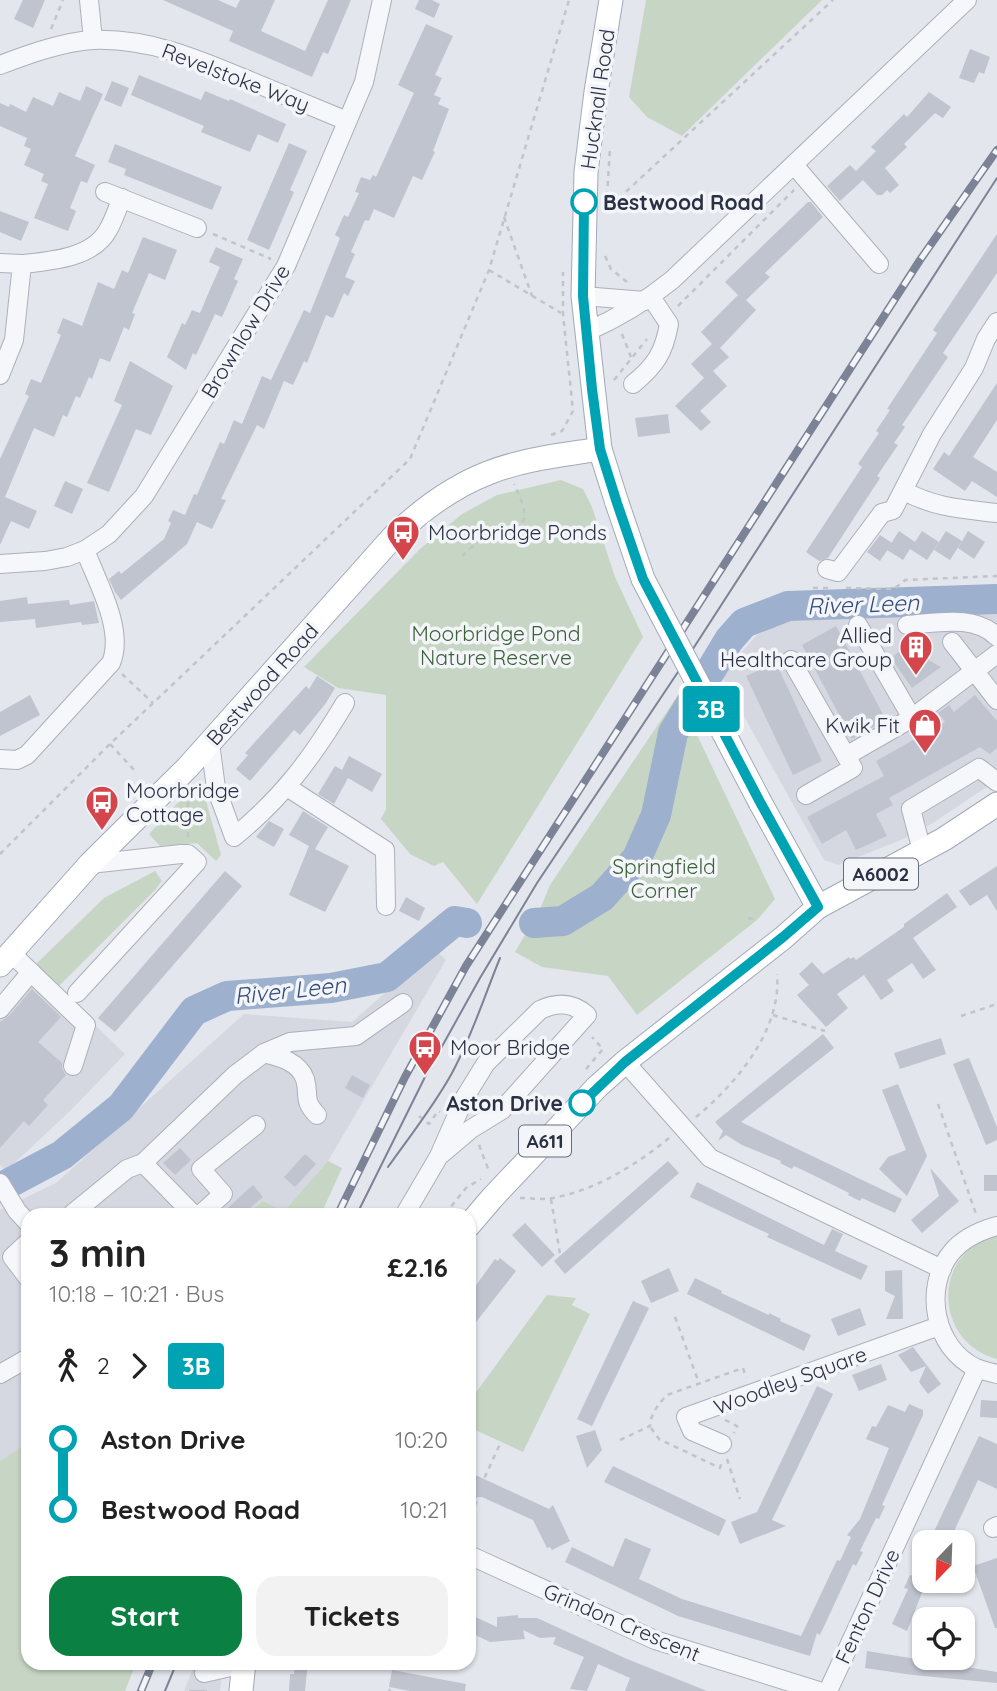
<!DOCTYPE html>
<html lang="en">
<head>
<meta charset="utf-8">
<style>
  body { margin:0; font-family:Quicksand,sans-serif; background:#f2f2f2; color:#222; height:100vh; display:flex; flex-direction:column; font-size:26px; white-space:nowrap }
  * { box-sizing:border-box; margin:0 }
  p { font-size:23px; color:#767676 }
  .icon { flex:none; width:38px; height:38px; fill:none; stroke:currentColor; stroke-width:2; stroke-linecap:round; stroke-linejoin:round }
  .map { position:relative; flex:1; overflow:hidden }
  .side { position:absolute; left:21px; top:1208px; width:455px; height:462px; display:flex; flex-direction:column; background:#fff; border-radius:21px; box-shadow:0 2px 5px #0004 }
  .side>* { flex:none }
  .badge { padding:0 14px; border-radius:5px; font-size:24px; line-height:46px }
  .needle { width:46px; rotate:203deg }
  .controls { position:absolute; left:912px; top:1530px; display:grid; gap:14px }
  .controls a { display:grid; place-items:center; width:63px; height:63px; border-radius:14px; background:#fff; box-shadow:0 2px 5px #0004; font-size:35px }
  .map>.badge { position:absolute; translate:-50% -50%; box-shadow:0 0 0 4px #fff }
  .legs { display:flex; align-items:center; gap:10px; height:77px; padding:0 28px; font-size:23px }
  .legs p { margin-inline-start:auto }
  .summary { display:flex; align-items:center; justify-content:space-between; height:119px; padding:0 28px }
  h1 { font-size:38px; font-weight:700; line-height:52px }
  .cta { display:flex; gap:14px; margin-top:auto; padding:14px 28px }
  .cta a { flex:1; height:80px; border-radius:21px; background:#0b8043; color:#fff; font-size:28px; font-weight:700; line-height:80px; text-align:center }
  .cta a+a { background:#f2f2f2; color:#222 }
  ul { padding:0 28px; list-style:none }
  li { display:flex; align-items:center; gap:24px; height:70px; font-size:26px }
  li i { display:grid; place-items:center; width:10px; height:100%; margin:0 9px; background:currentColor }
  li i::after { content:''; width:18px; height:18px; margin:-9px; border:5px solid; border-radius:50%; background:#fff }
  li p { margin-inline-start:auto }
  li:first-child i { background:linear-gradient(#0000 50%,currentColor 0) }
  li:last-child i { background:linear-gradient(currentColor 50%,#0000 0) }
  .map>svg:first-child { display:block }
  .built { fill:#d5d8e1 }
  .green { fill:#c7d6c4 }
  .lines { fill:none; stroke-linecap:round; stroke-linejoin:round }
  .river { stroke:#9db0cd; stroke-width:30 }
  .building { fill:#c0c4cf }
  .minor-tunnel { stroke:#bec2cb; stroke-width:18; stroke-dasharray:18 9; stroke-linecap:butt }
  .minor-casing { stroke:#acb0ba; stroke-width:20 }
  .major-casing { stroke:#a2a9b8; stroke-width:25 }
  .path { stroke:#c1c4cb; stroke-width:2.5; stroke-dasharray:5 5; stroke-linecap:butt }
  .minor { stroke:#f6f7fa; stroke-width:18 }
  .major { stroke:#fff; stroke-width:23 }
  .tram { stroke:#7c8396; stroke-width:2 }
  .rail-casing { stroke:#7c8396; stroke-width:8 }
  .rail { stroke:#f3f5f9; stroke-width:5; stroke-dasharray:16; stroke-linecap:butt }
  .major-bridge-casing { stroke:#a2a9b8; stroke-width:25; stroke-linecap:butt }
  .major-bridge { stroke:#fff; stroke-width:23 }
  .line-1-casing { stroke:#fff; stroke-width:16 }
  .line-1 { stroke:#00a3b4; stroke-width:10 }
  .stop-1-dot { fill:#fff; stroke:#00a3b4; stroke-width:3.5 }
  .labels { text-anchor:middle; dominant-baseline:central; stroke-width:7; stroke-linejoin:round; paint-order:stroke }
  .shield { fill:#f3f5f9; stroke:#666c7b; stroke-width:2 }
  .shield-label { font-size:19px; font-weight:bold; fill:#2a3145 }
  .street-label { font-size:21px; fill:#2a3145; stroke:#f3f5f9 }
  .stop-label { font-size:21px; font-weight:bold; fill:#2a3145; stroke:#f3f5f9; text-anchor:start }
  .poi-label { font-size:21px; fill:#2a3145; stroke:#f3f5f9; text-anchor:start }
  .park-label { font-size:21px; fill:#3b6137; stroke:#f3f5f9 }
  .water-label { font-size:23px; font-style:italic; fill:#324b7b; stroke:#f3f5f9 }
</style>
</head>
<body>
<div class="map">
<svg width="997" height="1691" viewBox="0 0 997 1691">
  <rect width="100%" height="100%" fill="#e3e6ec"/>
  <g class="built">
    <polygon points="997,612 997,780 933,823 901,840 838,865 824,860 721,675 764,627 788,619"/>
    <polygon points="435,949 446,960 328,1161 284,1211 263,1201 246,1214 28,1214 28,1443 0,1461 0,1210 56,1183 244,1014 352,1022"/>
    <polygon points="31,963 125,1054 71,1110 6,1171 0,1165 0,995"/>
    <polygon points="195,1663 223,1663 220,1691 184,1691"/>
  </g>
  <g class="green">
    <polygon points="646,0 822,0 682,136 647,117 629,97"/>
    <polygon points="561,480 583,489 592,507 615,577 643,637 477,904 443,862 434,866 410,854 381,819 386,809 386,695 338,688 304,667 420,549 462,514 497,495"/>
    <polygon points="678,695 775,899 757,920 637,1015 608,976 542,967 515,952 540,909 550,885"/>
    <polygon points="200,779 221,855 216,861 197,843 160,846 149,834"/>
    <polygon points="155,871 162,881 155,890 57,988 34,966 104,898"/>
    <polygon points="328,1161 342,1168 321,1214 246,1214 263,1201 284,1211"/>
    <path d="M997,1236V1359C933,1342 931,1251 997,1236Z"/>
    <polygon points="547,1295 576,1298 572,1305 590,1314 523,1452 469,1427 469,1402"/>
    <polygon points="28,1443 28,1662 136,1663 125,1691 0,1691 0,1461"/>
  </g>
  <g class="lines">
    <g class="river">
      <polyline points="534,923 563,921 602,897 637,858 656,815 673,733 729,640 744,623 788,606 997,599"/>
      <polyline points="0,1188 62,1155 121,1107 194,1011 227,996 331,988 387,977 455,921 467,923"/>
    </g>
  </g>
  <g class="building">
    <polygon points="23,0 45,0 33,28 14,19"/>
    <polygon points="163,0 218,0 236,8 240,0 275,0 261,31 305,51 328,0 351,0 328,54 323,52 312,77 229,41 233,31"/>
    <polygon points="419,0 432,0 440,4 434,18 415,9"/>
    <polygon points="426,24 453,36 435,75 442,78 434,95 441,98 438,104 449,109 433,151 435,152 422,180 413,176 394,218 374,209 369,221 365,220 351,252 355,254 345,277 355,281 348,296 344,293 333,318 326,315 307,363 304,361 293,385 284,381 264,429 257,425 221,499 226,500 212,529 197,522 187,544 121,600 115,592 109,579 119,571 121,574 164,539 171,523 168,521 173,510 185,515 194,494 197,495 220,442 224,444 234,420 242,424 262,376 271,380 304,310 310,313 340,238 335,235 344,215 348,217 359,193 355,192 361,177 370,180 373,175 376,177 414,93 398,85"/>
    <polygon points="970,49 990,57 984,74 979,72 974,83 959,78"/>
    <polygon points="139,75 201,100 205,91 229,101 230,99 286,124 278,143 258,134 250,152 201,132 204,126 131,95"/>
    <polygon points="112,81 129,88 121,107 104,100"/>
    <polygon points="86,86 103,94 75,156 95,165 87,183 81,181 70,208 76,211 68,231 34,218 48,184 41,181 44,174 24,165 31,149 24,146 27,138 0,126 0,103 9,107 10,104 26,112 33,97 53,106 59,92 80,101"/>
    <polygon points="929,92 951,107 943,118 935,113 904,144 907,147 885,168 899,185 890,193 887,190 882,195 877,195 863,180 840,201 827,186 850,165 856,171 876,151 871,147 904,114 907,117"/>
    <polygon points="289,143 307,151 290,190 294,192 269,250 247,240"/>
    <polygon points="115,144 222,187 212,210 124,175 126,169 108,162"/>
    <polygon points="808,202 811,202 823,217 765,273 770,277 746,300 756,310 720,348 729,357 713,371 727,386 700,411 711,422 701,431 675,406 704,378 691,364 712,344 701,332 738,295 725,282"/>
    <polygon points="0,211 29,222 21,241 0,232"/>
    <polygon points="997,234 997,273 943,353 948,357 902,425 905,427 894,443 898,445 877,476 880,478 828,558 819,561 806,552 862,467 858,464 879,433 876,431 890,410 887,409 937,333 933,330"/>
    <polygon points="143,237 177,250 165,280 149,273 132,313 135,314 129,330 124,327 110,362 100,358 92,379 89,377 80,398 76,396 67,417 63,415 54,437 34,428 5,497 37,511 29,529 11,521 0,545 0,459 29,396 25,394 31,379 41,383 61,335 57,333 63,318 82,326 98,282 114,289 122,270 128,273"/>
    <polygon points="216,247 243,259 234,279 238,281 222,317 215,314 196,355 193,353 186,370 167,357 182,323 185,325 192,310 200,313 211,287 220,267 209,262"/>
    <polygon points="130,361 173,386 151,435 136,429 109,492 87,483 122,405 114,401"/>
    <polygon points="997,383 997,420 973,457 997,472 997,497 972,481 965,491 933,469 944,452 949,456"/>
    <polygon points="668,414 670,433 638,437 635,418"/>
    <polygon points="65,481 83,489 72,514 54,506"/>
    <polygon points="899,531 915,542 922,531 939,542 927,560 910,549 903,560 887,550"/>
    <polygon points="946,531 962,541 950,560 934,550"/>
    <polygon points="968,531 985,542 974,559 958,548"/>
    <polygon points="880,535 892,543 880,561 867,552"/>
    <polygon points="27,597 28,604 69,600 70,605 94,601 99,623 82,625 81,622 36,628 35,619 0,622 0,601"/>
    <polygon points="836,626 886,720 852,739 802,645"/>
    <polygon points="905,647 941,667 912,688 891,658"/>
    <polygon points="776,663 822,761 793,775 746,676"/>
    <polygon points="317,676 335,688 326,703 300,735 294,730 250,781 236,769 248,755 245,753 306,686 309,689"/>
    <polygon points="30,695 40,715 0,736 0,712"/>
    <polygon points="975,695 997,721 997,748 990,754 980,747 889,798 893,805 876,814 887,836 856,850 846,830 822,844 807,817 884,776 876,761 945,722 938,713 949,705 954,712"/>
    <polygon points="349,756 382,774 372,792 348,778 334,804 318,794 335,766 342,770"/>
    <polygon points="303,811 328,827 315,849 349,866 325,912 289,895 309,846 289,835"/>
    <polygon points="269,821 284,829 274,847 256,837"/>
    <polygon points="997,866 997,911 987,895 970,906 959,891"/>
    <polygon points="225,871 242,886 115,1032 98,1018"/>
    <polygon points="947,893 957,907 913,938 936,970 923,979 912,963 887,980 894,991 881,1000 864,975 837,994 848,1008 826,1027 797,995 809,985 799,974 812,962 823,974 849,957 850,959 854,957 856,960 904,927 904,924"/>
    <polygon points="406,897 425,908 419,921 399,911"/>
    <polygon points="32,989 61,1017 38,1042 62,1063 62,1069 66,1075 43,1100 48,1105 29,1126 24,1121 0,1148 0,1022 9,1016"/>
    <polygon points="823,1034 834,1048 741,1122 902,1199 895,1213 862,1198 860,1201 848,1195 849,1193 813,1175 794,1166 792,1169 780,1163 781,1161 742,1145 726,1135 718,1141 723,1131 715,1122"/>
    <polygon points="941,1038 946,1054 900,1069 894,1053"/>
    <polygon points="969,1058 997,1127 997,1140 986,1145 953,1064"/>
    <polygon points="352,1075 370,1085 363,1098 345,1088"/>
    <polygon points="898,1084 927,1156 907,1196 879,1169 888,1157 906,1150 882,1090"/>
    <polygon points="180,1148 191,1160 175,1175 163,1163"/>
    <polygon points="305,1154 316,1164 295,1187 284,1177"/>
    <polygon points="668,1161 679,1173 565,1274 554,1261"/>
    <polygon points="930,1168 959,1201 922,1233 911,1220 939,1196"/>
    <rect x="984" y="1175" width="13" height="16"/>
    <polygon points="697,1182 824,1245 832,1229 843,1234 835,1251 868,1266 861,1280 767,1237 769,1234 690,1197"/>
    <polygon points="253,1185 263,1197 243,1214 221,1214"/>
    <polygon points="525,1223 555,1255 542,1267 512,1235"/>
    <polygon points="500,1258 516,1271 469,1331 469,1295 495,1259 498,1261"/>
    <polygon points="669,1268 679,1291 651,1303 641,1281"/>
    <polygon points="902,1270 903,1319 886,1319 895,1296 885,1291 885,1271"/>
    <polygon points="695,1278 722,1291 721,1293 769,1315 769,1313 781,1319 780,1321 811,1335 804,1351 687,1294"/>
    <polygon points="633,1301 649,1308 592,1426 577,1419"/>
    <polygon points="860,1308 866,1325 838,1336 831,1319"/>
    <polygon points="913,1347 941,1384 928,1394 919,1382 926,1366 911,1372 898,1355"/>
    <polygon points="881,1364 887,1380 859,1391 852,1375"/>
    <polygon points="817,1386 833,1394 772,1520 786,1526 740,1544 731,1522 757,1512"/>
    <polygon points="981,1400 997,1401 997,1418 980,1417"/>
    <polygon points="909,1404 923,1410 923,1415 882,1505 885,1506 879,1519 876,1518 860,1551 863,1552 856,1566 853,1564 820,1635 817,1633 810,1656 678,1616 565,1562 572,1547 613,1567 625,1538 651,1549 639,1579 682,1599 801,1636 837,1560 840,1561 851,1537 847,1535 860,1519 889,1448 866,1439 872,1426 876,1427 888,1405 905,1412"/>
    <polygon points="595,1430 602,1450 587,1468 576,1436"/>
    <polygon points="979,1436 997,1444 997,1489 978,1480 949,1542 929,1542"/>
    <polygon points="613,1466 726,1520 719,1536 604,1482"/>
    <polygon points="469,1472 549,1509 553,1505 570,1541 552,1550 550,1547 547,1548 533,1520 482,1497 469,1498"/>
    <polygon points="924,1554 924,1580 927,1580 907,1631 892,1624 908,1589 904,1588 910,1575 914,1576"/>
    <polygon points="997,1558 997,1628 995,1628 973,1566"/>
    <polygon points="469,1614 497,1627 497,1617 518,1615 518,1618 537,1618 627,1659 707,1691 625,1691 630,1678 598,1664 587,1691 570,1689 584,1657 553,1644 556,1637 540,1638 523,1630 525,1639 490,1642 469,1632"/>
    <polygon points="867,1651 997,1672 997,1683 913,1675 865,1668"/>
    <polygon points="295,1662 308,1662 305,1691 289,1691 290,1674 294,1674"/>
    <polygon points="392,1670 466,1684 465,1691 410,1691 389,1687"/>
  </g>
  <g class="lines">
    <polyline class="minor-tunnel" points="198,1691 198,1690"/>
    <defs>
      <g id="minor">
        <polyline points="89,0 93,40"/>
        <path d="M0,65C29,54 62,42 93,40C149,38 198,59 248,80C281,94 314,107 347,121"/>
        <polyline points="794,165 879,264"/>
        <polyline points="105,192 197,228"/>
        <polyline points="0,263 22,264 14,340 0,375"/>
        <path d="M22,264C51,261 93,258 108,230C114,220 117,209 122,198"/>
        <polyline points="583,296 645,301"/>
        <path d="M586,332C618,318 645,302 672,280L967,0"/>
        <path d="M633,384C655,366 664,353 669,324L651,297"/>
        <path d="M904,491C936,508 962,509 997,513"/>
        <polyline points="0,564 45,561 67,557 85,550 109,534 144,496 286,266 364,82 382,0"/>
        <polyline points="827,569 838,572 882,513 893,510 932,434 974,368 986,339 997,322"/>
        <polyline points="858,625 912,718"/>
        <path d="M907,625C937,623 975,614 997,637"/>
        <polyline points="952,642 997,700"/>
        <polyline points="791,660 853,768 806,795"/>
        <path d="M210,743L216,788L234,837C283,797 312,758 345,703"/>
        <polyline points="846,756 912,718 997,654"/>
        <path d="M0,759L17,760L27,755L111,663C125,630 97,582 85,550"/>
        <polyline points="287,787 385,850 386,906"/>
        <polyline points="922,851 911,809 979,768 997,782"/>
        <polyline points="11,953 86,1025 73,1066"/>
        <polyline points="77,993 197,862 188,854 181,854 90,864"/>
        <polyline points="0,1009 31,972"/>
        <polyline points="264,1053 290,1042 356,1036 403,1003"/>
        <polyline points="625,1062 710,1158 942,1269"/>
        <path d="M143,1163L235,1075L264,1053C280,1057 299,1062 305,1079C310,1096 302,1099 317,1115"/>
        <polyline points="0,1183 17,1211 28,1223"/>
        <polyline points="72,1214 127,1169 143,1163 193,1214"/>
        <polyline points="201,1214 223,1194 201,1169 256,1125"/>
        <path d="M405,1214L439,1156L465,1097L486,1063L540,1010C557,1002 572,1002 587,1015L502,1110L471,1129L439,1156"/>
        <path d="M997,1226C979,1231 963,1238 951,1253C923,1288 934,1348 976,1368C983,1371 990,1372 997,1374"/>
        <polyline points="28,1242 12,1257 28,1278"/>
        <polyline points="0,1374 28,1358"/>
        <polyline points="722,1444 692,1431 686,1417 939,1326"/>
        <polyline points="993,1528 997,1526"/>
        <polyline points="469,1555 655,1640 819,1691"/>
        <polyline points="204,1673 244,1664"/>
        <polyline points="828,1691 977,1369"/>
      </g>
      <g id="major">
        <polyline points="611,0 596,92 586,172 583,296 600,449 617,503"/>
        <polyline points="760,802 818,907"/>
        <path d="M0,965L90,864L188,767L393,537C420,511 452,487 488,473C523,459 563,455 600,449"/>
        <polyline points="469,1225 493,1197 597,1087 625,1062 783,938 818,907 944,839 997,804"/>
        <polyline points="241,1691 244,1662"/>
      </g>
    </defs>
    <use href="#minor" class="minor-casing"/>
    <use href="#major" class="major-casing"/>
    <g class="path">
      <polyline points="51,29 63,0"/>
      <polyline points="607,196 610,148"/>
      <polyline points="604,212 833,0"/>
      <polyline points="504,217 532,296"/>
      <polyline points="213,234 271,259"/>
      <polyline points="605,256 611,269 627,282"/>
      <polyline points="489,270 561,313"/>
      <polyline points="678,306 794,190"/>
      <polyline points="622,334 631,357"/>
      <polyline points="614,380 647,339"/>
      <polyline points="551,435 562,431 573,411 563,314 563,272"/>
      <path d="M462,556C469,550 476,542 484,538C521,521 537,533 514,484"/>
      <polyline points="813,588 829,588"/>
      <polyline points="846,588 894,589 905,580 997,576"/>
      <polyline points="122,674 153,703"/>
      <polyline points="110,744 136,772"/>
      <polyline points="188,837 188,795"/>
      <polyline points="0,854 110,744 410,459 489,270 569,0"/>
      <polyline points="748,918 757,920"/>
      <polyline points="773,1015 825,1031"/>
      <polyline points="961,1016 997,1004"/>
      <polyline points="586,1069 603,1049 592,1037"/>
      <polyline points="938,1104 977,1217"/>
      <polyline points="419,1116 429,1124 438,1111 440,1112"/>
      <path d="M696,1117C737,1083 782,1029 777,974"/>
      <polyline points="479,1145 489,1171"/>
      <path d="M520,1198C531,1198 543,1200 553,1198C596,1190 636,1165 669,1138"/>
      <polyline points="551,1199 560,1254"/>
      <polyline points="445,1214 466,1188 481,1179"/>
      <polyline points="675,1317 699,1383"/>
      <polyline points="725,1420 737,1426 734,1433"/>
      <polyline points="651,1428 659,1439 720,1468 722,1461"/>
      <path d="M620,1440L650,1426C650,1415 659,1403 667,1395L743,1368L746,1378"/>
      <polyline points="727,1459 740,1499"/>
      <polyline points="469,1525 482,1483 501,1442"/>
      <polyline points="389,1689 390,1691"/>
    </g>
    <use href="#minor" class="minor"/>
    <use href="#major" class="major"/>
    <g class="tram">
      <path d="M388,1167C410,1136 434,1106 452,1073C472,1036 484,997 500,958"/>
      <polyline points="357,1214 425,1077 480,978 537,883 678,672 997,178"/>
      <polyline points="165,1691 177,1662"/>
    </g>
    <defs>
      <g id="rail">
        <polyline points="338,1214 405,1077 466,966 920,260 997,150"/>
        <polyline points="141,1691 153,1662"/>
      </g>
    </defs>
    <use href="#rail" class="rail-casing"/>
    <use href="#rail" class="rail"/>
    <defs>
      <polyline id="major-bridge" points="617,503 643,579 760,802"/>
    </defs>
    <use href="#major-bridge" class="major-bridge-casing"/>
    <use href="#major-bridge" class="major-bridge"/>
  </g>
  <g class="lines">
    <defs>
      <polyline id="line-1" points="582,1103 625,1062 783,937 818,907 760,802 643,579 617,503 600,449 592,389 583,296 584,202"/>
    </defs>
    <use href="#line-1" class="line-1-casing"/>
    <use href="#line-1" class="line-1"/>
  </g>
  <defs>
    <symbol id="bus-pin" viewBox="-11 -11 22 30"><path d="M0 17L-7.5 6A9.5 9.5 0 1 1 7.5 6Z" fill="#d4454c" stroke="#f3f5f9"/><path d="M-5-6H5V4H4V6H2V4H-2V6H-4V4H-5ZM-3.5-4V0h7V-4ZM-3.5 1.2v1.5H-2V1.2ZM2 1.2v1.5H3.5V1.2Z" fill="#fff"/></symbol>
    <symbol id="building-pin" viewBox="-11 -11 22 30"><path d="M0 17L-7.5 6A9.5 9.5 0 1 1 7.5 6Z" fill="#d4454c" stroke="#f3f5f9"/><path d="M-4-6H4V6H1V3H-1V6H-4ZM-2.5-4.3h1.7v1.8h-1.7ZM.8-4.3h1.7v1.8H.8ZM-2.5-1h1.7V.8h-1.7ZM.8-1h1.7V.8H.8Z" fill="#fff"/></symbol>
    <symbol id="shop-pin" viewBox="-11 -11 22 30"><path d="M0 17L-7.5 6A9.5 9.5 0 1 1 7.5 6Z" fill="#d4454c" stroke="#f3f5f9"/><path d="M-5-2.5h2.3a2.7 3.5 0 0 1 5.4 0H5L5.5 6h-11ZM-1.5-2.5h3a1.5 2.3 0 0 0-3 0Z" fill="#fff"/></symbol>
  </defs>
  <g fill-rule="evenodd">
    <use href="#bus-pin" x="384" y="513" width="38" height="52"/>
    <use href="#building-pin" x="897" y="628" width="38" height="52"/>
    <use href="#shop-pin" x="906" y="706" width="38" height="52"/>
    <use href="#bus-pin" x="83" y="783" width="38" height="52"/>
    <use href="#bus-pin" x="406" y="1028" width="38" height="52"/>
  </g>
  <g class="stop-1-dot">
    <circle cx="584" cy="202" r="12"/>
    <circle cx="582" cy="1103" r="12"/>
  </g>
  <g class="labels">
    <g class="shield">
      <rect x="844" y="858.5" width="74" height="31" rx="5"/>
      <rect x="519" y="1125.5" width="52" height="31" rx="5"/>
    </g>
    <g class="shield-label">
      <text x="881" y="874">A6002</text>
      <text x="545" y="1141">A611</text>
    </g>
    <g class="street-label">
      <text transform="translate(236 77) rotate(21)">Revelstoke Way</text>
      <text transform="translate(597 99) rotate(-82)">Hucknall Road</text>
      <text transform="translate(245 331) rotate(-59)">Brownlow Drive</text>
      <text transform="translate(262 684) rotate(-48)">Bestwood Road</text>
      <text transform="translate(790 1380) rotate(-20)">Woodley Square</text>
      <text transform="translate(867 1606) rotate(-65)">Fenton Drive</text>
      <text transform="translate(622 1622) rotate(23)">Grindon Crescent</text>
    </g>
    <g class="stop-label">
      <text x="603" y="202">Bestwood Road</text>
      <text x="563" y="1103" text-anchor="end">Aston Drive</text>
    </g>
    <g class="poi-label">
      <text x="428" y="532">Moorbridge Ponds</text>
      <text x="892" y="635" text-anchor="end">Allied<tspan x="892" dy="24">Healthcare Group</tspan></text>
      <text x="900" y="725" text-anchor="end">Kwik Fit</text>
      <text x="126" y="790">Moorbridge<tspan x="126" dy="24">Cottage</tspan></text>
      <text x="450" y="1047">Moor Bridge</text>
    </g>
    <g class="park-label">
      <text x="496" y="633">Moorbridge Pond<tspan x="496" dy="24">Nature Reserve</tspan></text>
      <text x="664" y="866">Springfield<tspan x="664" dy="24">Corner</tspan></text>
    </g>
    <g class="water-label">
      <text transform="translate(863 604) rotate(-2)">River Leen</text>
      <text transform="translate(290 990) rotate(-6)">River Leen</text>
    </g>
  </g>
</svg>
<div class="controls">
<a><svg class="needle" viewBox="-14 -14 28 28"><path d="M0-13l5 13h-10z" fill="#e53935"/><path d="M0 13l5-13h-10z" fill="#767676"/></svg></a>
<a><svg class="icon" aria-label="locate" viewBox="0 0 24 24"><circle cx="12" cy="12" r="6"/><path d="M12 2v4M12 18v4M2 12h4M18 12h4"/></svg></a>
</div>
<b class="badge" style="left:711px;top:709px;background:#00a3b4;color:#fff">3B</b>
<section class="side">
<div class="summary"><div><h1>3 min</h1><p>10:18 – 10:21 · Bus</p></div><b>£2.16</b></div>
<div class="legs"><svg class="icon" aria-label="walk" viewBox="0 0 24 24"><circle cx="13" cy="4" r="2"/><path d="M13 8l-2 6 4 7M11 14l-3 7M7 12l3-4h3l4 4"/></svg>2<svg class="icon" aria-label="forward" viewBox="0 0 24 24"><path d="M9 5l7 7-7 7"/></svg><b class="badge" style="background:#00a3b4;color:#fff">3B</b></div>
<ul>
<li><i style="color:#00a3b4"></i><b>Aston Drive</b><p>10:20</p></li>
<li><i style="color:#00a3b4"></i><b>Bestwood Road</b><p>10:21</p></li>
</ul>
<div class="cta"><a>Start</a><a>Tickets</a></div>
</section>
</div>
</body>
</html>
